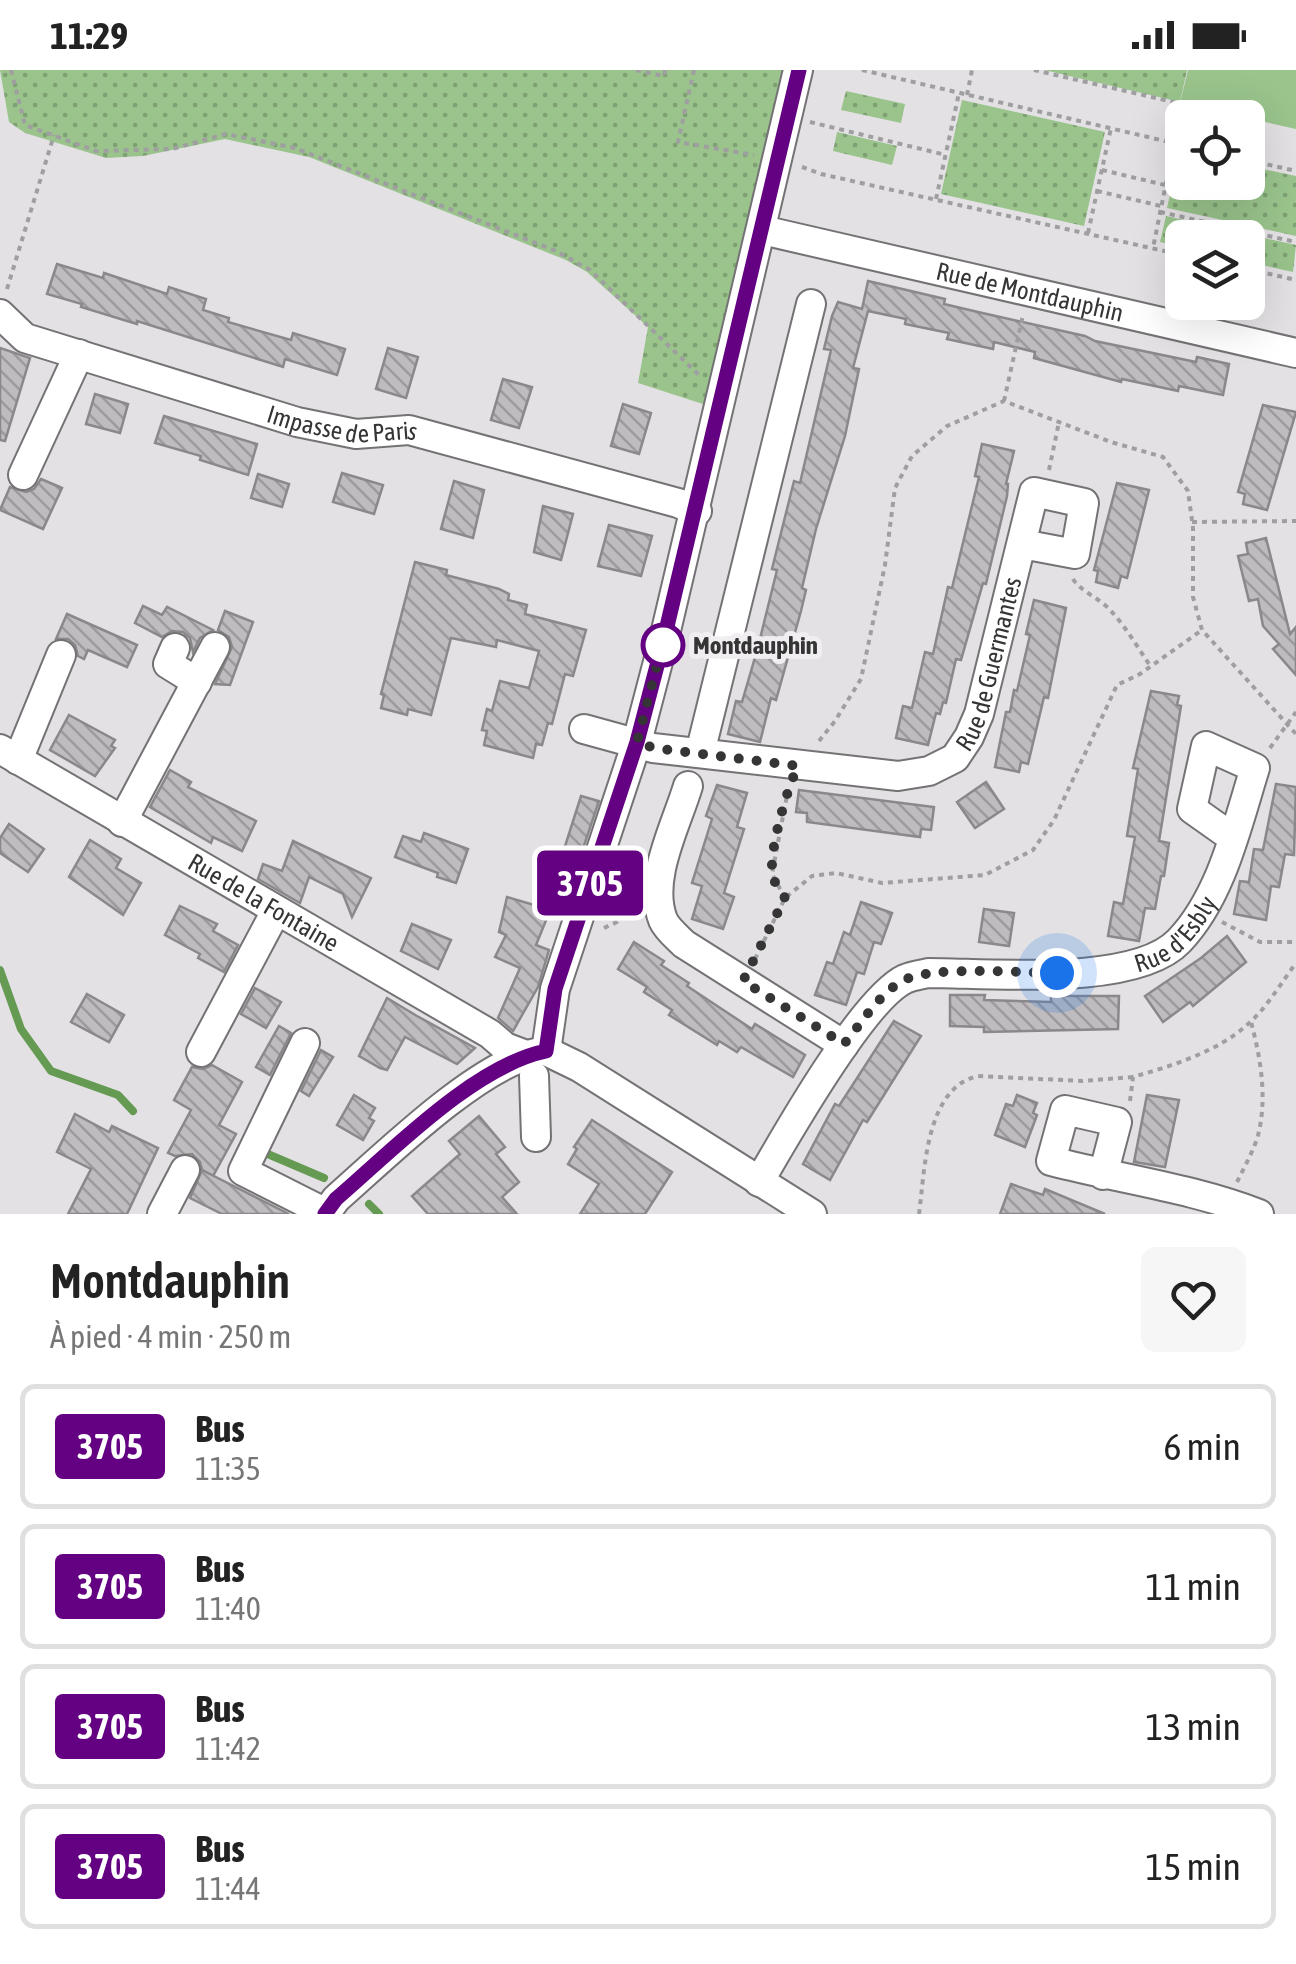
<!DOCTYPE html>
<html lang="fr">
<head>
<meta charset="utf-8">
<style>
  body { margin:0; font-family:"Asap Condensed",sans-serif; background:#f6f6f6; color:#222; height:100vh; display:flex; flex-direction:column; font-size:38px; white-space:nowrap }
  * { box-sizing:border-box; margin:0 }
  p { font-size:32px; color:#767676 }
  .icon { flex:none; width:55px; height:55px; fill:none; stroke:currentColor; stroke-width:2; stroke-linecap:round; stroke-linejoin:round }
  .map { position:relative; height:1144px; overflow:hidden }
  .details { display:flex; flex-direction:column; background:#fff; flex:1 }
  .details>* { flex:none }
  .badge { padding:0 20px; border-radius:8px; font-size:35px; line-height:65px }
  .buttons { position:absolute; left:1165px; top:30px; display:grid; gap:20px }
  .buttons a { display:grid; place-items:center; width:100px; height:100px; border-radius:15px; background:#fff; box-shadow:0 10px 40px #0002; font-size:50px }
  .you { position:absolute; width:50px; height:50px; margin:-25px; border:8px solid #fff; border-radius:50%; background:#1a73e8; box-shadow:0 0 0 15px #1a73e833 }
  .map>.badge { position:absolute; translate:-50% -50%; box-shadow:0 0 0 5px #fff }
  .round { display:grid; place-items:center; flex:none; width:105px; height:105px; border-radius:15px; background:#f6f6f6 }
  .summary { display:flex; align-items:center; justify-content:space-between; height:170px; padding:0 50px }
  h1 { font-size:48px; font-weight:600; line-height:75px }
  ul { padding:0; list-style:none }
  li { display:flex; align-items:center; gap:30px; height:125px; margin:0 20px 15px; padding:0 30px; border:5px solid #e0e0e0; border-radius:15px }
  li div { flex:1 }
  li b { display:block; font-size:38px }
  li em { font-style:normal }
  li .badge { min-width:110px; font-weight:700; text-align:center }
  .status { display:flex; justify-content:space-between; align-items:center; height:70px; padding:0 50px; background:#fff; direction:ltr }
  .status svg { height:28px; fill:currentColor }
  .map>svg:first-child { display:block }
  .grass { fill:url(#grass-dots) }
  .park { fill:#9ac48c }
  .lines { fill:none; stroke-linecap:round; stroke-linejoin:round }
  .stream { stroke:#649a52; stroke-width:8 }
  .building { fill:url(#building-back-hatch); stroke:#8b888b; stroke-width:2.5 }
  .minor-casing { stroke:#747274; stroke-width:32 }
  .path { stroke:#9f9ea0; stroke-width:4; stroke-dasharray:5 5; stroke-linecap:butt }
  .minor { stroke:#fff; stroke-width:28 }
  .line-casing { stroke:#fff; stroke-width:22 }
  .line { stroke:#640082; stroke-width:15 }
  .walk { stroke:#363536; stroke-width:10; stroke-dasharray:0 18 }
  .stop-dot { fill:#fff; stroke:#640082; stroke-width:5 }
  .labels { text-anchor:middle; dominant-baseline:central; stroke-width:10; stroke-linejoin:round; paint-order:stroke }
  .street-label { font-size:25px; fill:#363536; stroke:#f1eef1 }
  .stop-label { font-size:25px; font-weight:bold; fill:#363536; stroke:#f1eef1; text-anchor:start }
</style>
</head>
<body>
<div class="status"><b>11:29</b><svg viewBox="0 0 49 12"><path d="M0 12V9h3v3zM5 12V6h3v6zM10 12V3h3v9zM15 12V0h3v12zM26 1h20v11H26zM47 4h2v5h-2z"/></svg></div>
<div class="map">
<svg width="1296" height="1144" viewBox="0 0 1296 1144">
  <defs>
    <pattern id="grass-dots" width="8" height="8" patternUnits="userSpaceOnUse" patternTransform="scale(2.5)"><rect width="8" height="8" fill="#9ac48c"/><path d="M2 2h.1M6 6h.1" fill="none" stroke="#7ea073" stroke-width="1.8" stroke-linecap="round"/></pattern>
    <pattern id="building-back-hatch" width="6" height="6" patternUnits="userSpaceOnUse" patternTransform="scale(2.5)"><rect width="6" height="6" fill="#bfbcbf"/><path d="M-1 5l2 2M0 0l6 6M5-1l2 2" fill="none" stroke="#9c9a9c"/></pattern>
  </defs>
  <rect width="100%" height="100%" fill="#e3e1e4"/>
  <g class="grass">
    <polygon points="0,0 789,0 709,336 638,313 648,257 587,202 566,190 309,87 225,69 143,86 106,88 25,63 9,52"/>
    <polygon points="1044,0 1187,0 1180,32"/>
    <polygon points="846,21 905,34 901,53 841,40"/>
    <polygon points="962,30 1105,62 1084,156 941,124"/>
    <polygon points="837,62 897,76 892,95 833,81"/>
    <polygon points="1180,81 1182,81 1182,112 1248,112 1248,96 1296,106 1296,166 1167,138"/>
    <polygon points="1166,146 1296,175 1293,202 1248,192 1248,168 1182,168 1182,177 1160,172"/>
  </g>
  <polygon class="park" points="1188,0 1296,0 1296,59 1180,33"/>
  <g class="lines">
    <g class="stream">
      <polyline points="0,900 21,959 51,1001 118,1025 133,1041"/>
      <polyline points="263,1082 324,1108"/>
      <polyline points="369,1134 379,1144"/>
    </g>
  </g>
  <g class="building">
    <polygon points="57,194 103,208 104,203 167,224 169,217 206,229 203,240 229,248 228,252 291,270 293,263 345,279 337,305 285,289 283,297 137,251 137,254 81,237 82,234 47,224"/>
    <polygon points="868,211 945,229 944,234 978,242 1085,266 1095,271 1196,292 1197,287 1229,294 1223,325 1179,316 1178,321 1122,309 1121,312 1034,288 1035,282 994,272 993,279 947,269 949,263 905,254 906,249 868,241 853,298 859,299 845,366 816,459 802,518 806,520 801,541 776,630 771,628 760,672 728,664 736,631 742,632 758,577 777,500 772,499 794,411 800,413 831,280 824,279 832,246 838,232 862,239"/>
    <polygon points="0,278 30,288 5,371 0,370"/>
    <polygon points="388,278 418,287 406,328 376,319"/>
    <polygon points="503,309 532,317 519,358 491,350"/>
    <polygon points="95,324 128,334 120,363 86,354"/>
    <polygon points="623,334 651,343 639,384 611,376"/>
    <polygon points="1263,335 1296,342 1267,440 1243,434 1245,424 1238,422"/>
    <polygon points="164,346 257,374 248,405 200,390 201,386 155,373"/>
    <polygon points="982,374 1014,381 1006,414 1008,414 1007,426 986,514 983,513 961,590 956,589 946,633 943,632 940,644 936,643 928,675 896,668 903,636 912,638 925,582 933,584 948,517 952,518 979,407 975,406"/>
    <polygon points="342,403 383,415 374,444 333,432"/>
    <polygon points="258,404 289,414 282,437 251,428"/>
    <polygon points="41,409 62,418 43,459 0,440 10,417 26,422 34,419"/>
    <polygon points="454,411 484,420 473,468 441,459"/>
    <polygon points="1117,413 1149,420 1127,508 1121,506 1118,518 1096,512 1098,501 1094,500"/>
    <polygon points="543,436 573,444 561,490 534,482"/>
    <polygon points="609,455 652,466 641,506 598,496"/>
    <polygon points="1266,468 1290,564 1296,557 1296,605 1273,579 1279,574 1263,556 1258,529 1249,531 1238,486 1248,484 1246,473"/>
    <polygon points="415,492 447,500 446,505 499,519 509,524 508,530 527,535 525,544 586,560 573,606 565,604 552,654 548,653 542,675 536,674 533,688 484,675 487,661 482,660 487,639 492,641 500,611 529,618 539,581 497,570 496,577 451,568 431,645 408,639 407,645 381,638 384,625 381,624"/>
    <polygon points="1034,530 1066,538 1048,628 1044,627 1028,694 1021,692 1019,702 995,697 1006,642 1010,642 1014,620 1017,621 1030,565 1026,564"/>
    <polygon points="143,536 162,545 167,537 213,560 200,568 193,582 190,568 183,562 172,561 162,567 135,553"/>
    <polygon points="225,541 253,552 230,615 215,614 232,577 229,567 218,560"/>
    <polygon points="67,544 137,575 127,597 88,580 84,589 78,586 75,575 68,569 56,569"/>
    <polygon points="1151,621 1179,626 1177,635 1181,636 1159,771 1169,773 1164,806 1161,806 1155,839 1145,838 1139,871 1108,866 1114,832 1123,834 1135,767 1127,766 1138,699 1133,698"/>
    <polygon points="69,645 115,670 111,676 115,678 95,706 50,680"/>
    <polygon points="170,700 191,712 188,717 256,751 242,781 213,767 211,773 150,737"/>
    <polygon points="986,712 1004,739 975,758 957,732"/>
    <polygon points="1276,714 1296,717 1294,785 1285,784 1279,817 1271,816 1266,850 1234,844 1240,811 1249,812 1254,779 1263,780"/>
    <polygon points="717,715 747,723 737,757 744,759 724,823 734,827 723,859 692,849 702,816 692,813 712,749 706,746"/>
    <polygon points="799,720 934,737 931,760 921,759 920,767 807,752 807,743 796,742"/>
    <polygon points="581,726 599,731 562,841 551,838 536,875 549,880 538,917 513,961 498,948 520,898 495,887 506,865 499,862 507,827 534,835 549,789 560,792"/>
    <polygon points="9,754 44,779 28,802 0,783 0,768"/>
    <polygon points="424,763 468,779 456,813 437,807 438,803 395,787 403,766 421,772"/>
    <polygon points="90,770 121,789 116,798 141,813 123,845 69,807"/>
    <polygon points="293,771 371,808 352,847 343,824 309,807 300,833 258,809 263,794 282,801"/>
    <polygon points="861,832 892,843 881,874 874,872 864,904 857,902 846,935 815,925 827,892 833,894 844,862 850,865"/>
    <polygon points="180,836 217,854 213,861 238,875 224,902 198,888 200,884 165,865"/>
    <polygon points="984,839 1014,843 1009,876 979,872"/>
    <polygon points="412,854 451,870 438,899 401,881"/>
    <polygon points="1227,866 1246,892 1193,936 1190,932 1163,952 1145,926 1201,888"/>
    <polygon points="634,872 664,891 661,895 689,913 687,916 752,959 755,954 805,985 793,1007 741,977 737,982 719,971 717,975 669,945 672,940 644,922 647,917 618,899"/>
    <polygon points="255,918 281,932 266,958 241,944"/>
    <polygon points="87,924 124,945 109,972 71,952"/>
    <polygon points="950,925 985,925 984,930 1051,932 1051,926 1119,926 1118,959 984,962 984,957 950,956"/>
    <polygon points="387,928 417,946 475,978 457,994 405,967 387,1000 380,998 359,986"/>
    <polygon points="894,951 921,966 867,1052 863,1050 830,1110 803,1094 835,1034 839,1036"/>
    <polygon points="279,956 291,963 270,1005 256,997"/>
    <polygon points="321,980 333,987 309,1026 301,1021"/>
    <polygon points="212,995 242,1012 219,1055 236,1064 213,1106 202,1100 200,1092 192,1084 175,1086 168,1083 191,1040 174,1030 192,997 203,999"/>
    <polygon points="354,1025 375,1038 369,1048 374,1051 363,1070 337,1055"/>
    <polygon points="1017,1025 1037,1033 1033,1043 1037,1045 1025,1077 995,1065 1006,1034 1013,1036"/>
    <polygon points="1147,1025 1179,1030 1165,1097 1134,1092"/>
    <polygon points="75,1044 109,1062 112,1056 158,1078 127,1144 68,1144 91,1099 57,1082"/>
    <polygon points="479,1046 505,1077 496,1084 519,1112 502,1127 517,1144 428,1144 412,1126 460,1084 449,1071"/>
    <polygon points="592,1050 672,1102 645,1144 580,1144 599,1114 568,1094 577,1079 574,1077"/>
    <polygon points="202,1100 289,1144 222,1144 190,1128"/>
    <polygon points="1011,1114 1043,1125 1045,1119 1105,1144 1000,1144"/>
  </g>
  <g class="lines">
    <defs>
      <g id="minor">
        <path id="s1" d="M762,160L1296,283"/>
        <path id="s2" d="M0,244L25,268L297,352L356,364L409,360L678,433L697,441"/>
        <polyline points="23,405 79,284"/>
        <polyline points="175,578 168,594 197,612"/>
        <path id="s3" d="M584,659L653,678L898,706L929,701L955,688L969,667L979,644L1034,422L1084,433L1075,484L1022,474"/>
        <path id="s4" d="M0,679L490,964L505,977L526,985"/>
        <polyline points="700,683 811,234"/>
        <polyline points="18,690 61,585"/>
        <path d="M688,716C676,756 647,809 663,850C667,859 677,867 684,874L844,975"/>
        <polyline points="122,752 215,577"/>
        <polyline points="305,973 243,1101 326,1143"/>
        <polyline points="546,981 555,919 637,672 664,569 798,0"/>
        <polyline points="546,981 579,997 812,1144"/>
        <polyline points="201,982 276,841"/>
        <polyline points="534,1006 536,1067"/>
        <path d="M1103,1105L1117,1052L1065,1040L1051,1091C1120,1109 1192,1118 1259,1144"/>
        <path id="s5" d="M759,1112C785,1067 863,929 905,909C912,906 920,905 928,903C991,903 1135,917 1179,871C1222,826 1237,755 1255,698L1206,676L1192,739L1233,768"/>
        <polyline points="162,1144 185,1100"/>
        <path d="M325,1144L336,1129C384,1087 476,996 536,983"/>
      </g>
    </defs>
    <use href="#minor" class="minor-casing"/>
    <g class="path">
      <polyline points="11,0 25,55 96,81 172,79 226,64 295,78 556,181 590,200 699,305"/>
      <polyline points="636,0 664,6 665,0"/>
      <polyline points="694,0 678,72 754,85"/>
      <polyline points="862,0 1182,75"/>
      <polyline points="1034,0 1182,34 1153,178"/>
      <polyline points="967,25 972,0"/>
      <polyline points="810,52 946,85"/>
      <polyline points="1248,90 1296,101"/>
      <polyline points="802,97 821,104 1182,185"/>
      <polyline points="1102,100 1165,115"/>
      <polyline points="1097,121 1161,136"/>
      <polyline points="936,129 959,23"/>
      <polyline points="1160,142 1296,172"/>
      <polyline points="1088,163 1111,58"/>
      <polyline points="1248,199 1296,210"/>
      <polyline points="7,219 54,65"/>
      <polyline points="1004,331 1023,245"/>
      <polyline points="1049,400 1059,352"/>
      <polyline points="1192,452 1296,451"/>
      <path d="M1073,509C1081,522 1100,528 1111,541C1126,557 1138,578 1151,597"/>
      <polyline points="819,671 835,651 861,609 885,495 895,418 912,386 947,356 1004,331 1111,372 1163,387 1188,421 1193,458 1193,527 1202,560 1296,664"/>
      <polyline points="1270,678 1296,642"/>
      <polyline points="785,828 772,804 788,720"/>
      <polyline points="1222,852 1260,872 1296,872"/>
      <polyline points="604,858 617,852 634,833"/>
      <polyline points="755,889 785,828 812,806 836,803 882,813 985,805 1033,780 1054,750 1117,615 1140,604 1202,560"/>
      <path d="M1130,1031L1133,1007C1171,996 1217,982 1247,955C1266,939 1281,913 1296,893"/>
      <path d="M1237,1112C1244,1098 1252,1083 1257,1069C1268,1031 1261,989 1251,952"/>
      <path d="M919,1144C925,1101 925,1018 978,1006L1082,1011L1133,1007"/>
    </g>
    <use href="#minor" class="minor"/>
  </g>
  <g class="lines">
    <defs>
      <path id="line" d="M325,1144L336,1129C392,1081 474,996 546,981L555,919L637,672L664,569L799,0"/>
    </defs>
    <use href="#line" class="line-casing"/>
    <use href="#line" class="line"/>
    <path class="walk" d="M663,575L664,569L637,672L654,678L798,696C788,716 767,785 773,807C775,814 781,822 785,828L743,911L844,974C861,954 878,925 902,911C931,895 1021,903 1057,903"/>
  </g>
  <circle class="stop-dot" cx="663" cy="575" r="20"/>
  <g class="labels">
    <g class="street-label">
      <text stroke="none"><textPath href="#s1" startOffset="275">Rue de Montdauphin</textPath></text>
      <text stroke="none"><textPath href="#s2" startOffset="365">Impasse de Paris</textPath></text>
      <text stroke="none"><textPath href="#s3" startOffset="480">Rue de Guermantes</textPath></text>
      <text stroke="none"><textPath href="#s4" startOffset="305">Rue de la Fontaine</textPath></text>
      <text stroke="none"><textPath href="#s5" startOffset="535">Rue d'Esbly</textPath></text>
    </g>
    <g class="stop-label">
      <text x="693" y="575">Montdauphin</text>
    </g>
  </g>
</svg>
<div class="buttons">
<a><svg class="icon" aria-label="locate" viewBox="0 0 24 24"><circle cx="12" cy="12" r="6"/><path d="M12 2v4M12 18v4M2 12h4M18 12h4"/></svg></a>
<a><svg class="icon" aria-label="layers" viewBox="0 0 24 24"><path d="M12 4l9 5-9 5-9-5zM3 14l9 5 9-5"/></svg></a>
</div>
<div class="you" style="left:1057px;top:903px"></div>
<b class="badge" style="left:590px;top:813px;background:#640082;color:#fff">3705</b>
</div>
<section class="details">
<div class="summary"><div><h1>Montdauphin</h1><p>À pied · 4 min · 250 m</p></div><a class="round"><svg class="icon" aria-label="heart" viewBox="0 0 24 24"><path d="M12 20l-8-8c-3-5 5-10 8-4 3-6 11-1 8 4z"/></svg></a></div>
<ul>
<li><span class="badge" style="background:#640082;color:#fff">3705</span><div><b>Bus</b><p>11:35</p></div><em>6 min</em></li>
<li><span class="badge" style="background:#640082;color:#fff">3705</span><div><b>Bus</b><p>11:40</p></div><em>11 min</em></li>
<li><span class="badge" style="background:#640082;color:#fff">3705</span><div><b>Bus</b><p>11:42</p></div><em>13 min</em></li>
<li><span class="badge" style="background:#640082;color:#fff">3705</span><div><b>Bus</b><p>11:44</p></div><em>15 min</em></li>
</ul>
</section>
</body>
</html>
